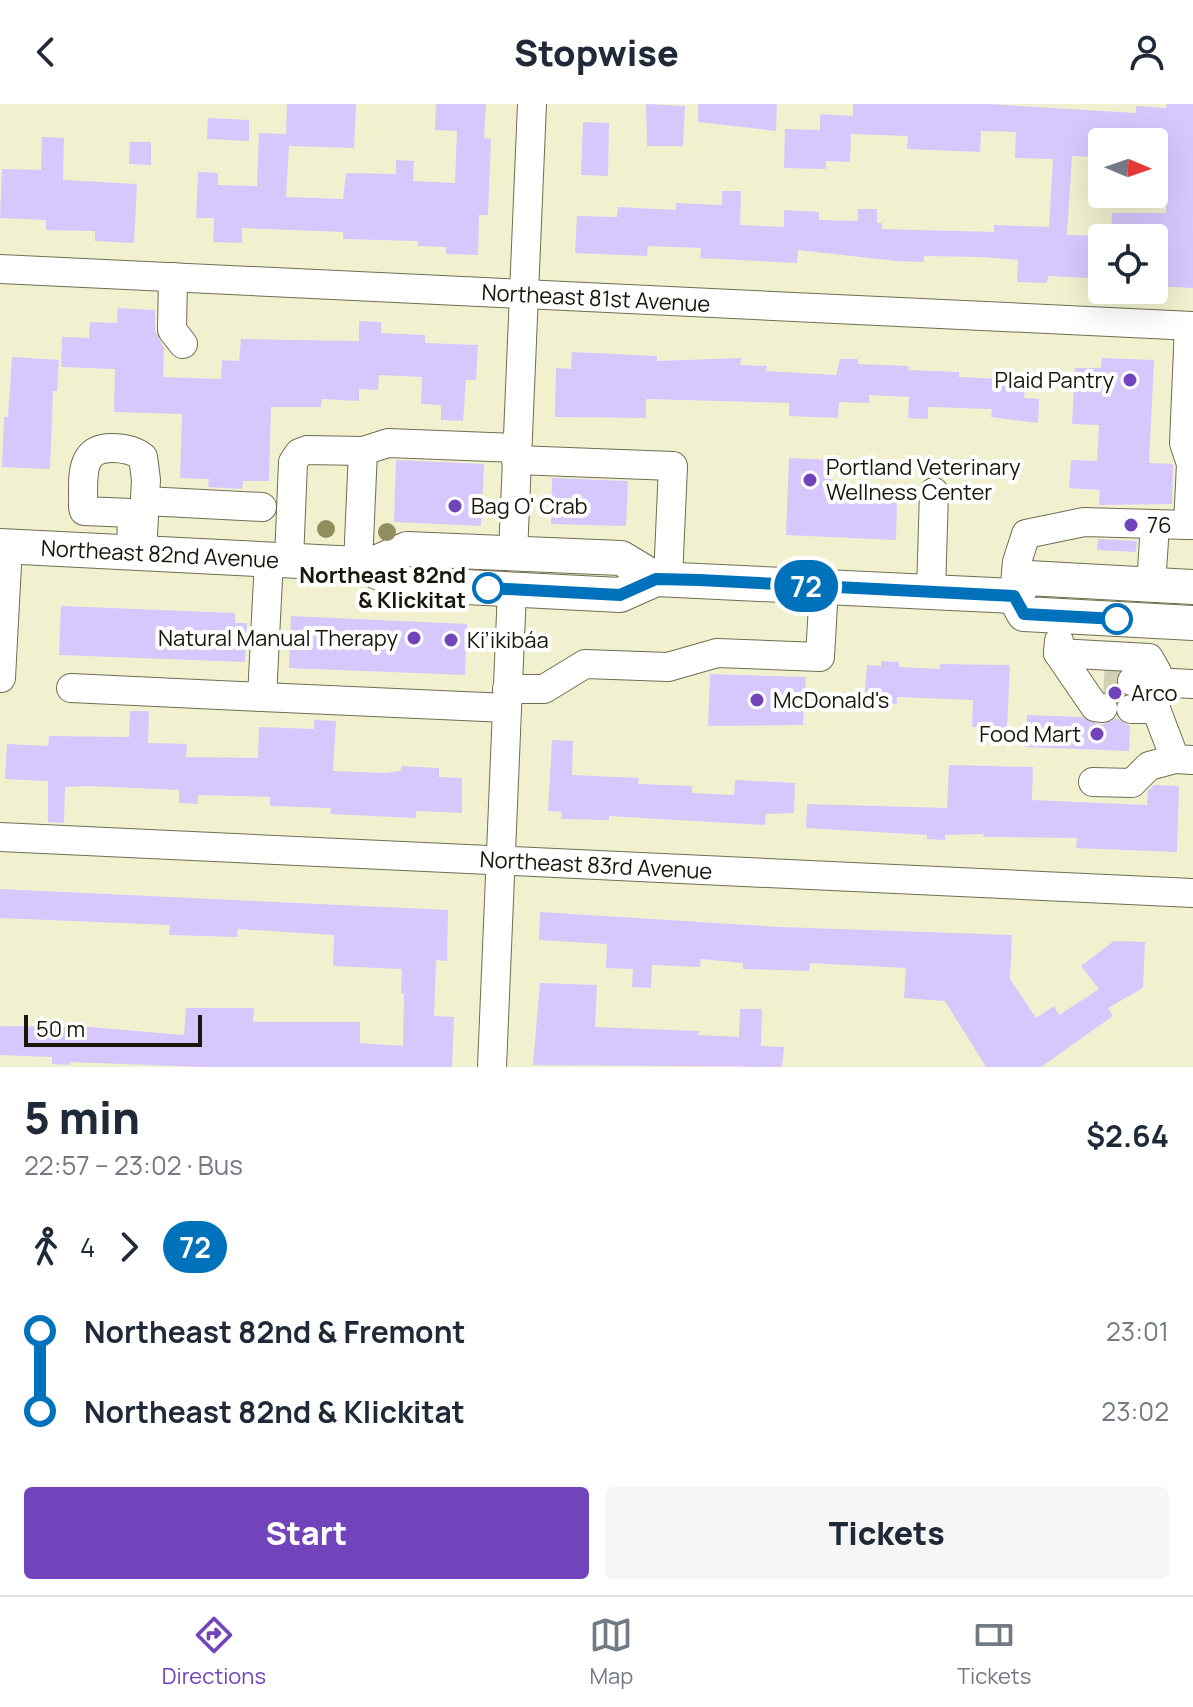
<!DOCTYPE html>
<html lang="en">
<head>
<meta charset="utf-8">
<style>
  body { margin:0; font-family:Manrope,sans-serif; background:#f6f6f7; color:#1f2937; height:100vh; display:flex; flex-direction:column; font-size:30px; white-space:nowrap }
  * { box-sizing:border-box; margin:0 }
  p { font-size:26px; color:#747a83 }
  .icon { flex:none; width:44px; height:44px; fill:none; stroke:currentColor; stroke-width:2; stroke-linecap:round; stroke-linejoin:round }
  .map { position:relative; height:963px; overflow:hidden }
  .side { display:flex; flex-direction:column; background:#fff; flex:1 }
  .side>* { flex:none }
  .badge { padding:0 16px; border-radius:26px; font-size:28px; line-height:52px }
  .needle { width:52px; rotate:92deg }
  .fabs { position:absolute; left:1088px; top:24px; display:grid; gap:16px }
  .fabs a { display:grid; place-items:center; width:80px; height:80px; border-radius:8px; background:#fff; box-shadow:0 8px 32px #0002; font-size:40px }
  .scale { position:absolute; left:24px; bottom:20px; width:178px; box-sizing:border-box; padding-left:8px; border:4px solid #17170b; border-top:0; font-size:22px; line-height:28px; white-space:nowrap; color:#17170b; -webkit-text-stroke:6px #fff; paint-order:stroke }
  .map>.badge { position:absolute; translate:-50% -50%; box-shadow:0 0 0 4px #fff }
  .legs { display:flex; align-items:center; gap:12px; height:88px; padding:0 24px; font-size:26px }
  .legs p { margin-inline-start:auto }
  .overview { display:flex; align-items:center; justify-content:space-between; height:136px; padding:0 24px }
  h1 { font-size:44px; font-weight:800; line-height:60px }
  .action { display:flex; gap:16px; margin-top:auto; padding:16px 24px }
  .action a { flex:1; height:92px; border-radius:8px; background:#7144bc; color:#fff; font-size:32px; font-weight:800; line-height:92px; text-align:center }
  .action a+a { background:#f6f6f7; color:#1f2937 }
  ul { padding:0 24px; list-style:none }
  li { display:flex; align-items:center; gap:28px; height:80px; font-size:30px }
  li i { display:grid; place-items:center; width:12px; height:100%; margin:0 10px; background:currentColor }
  li i::after { content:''; width:20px; height:20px; margin:-10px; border:6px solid; border-radius:50%; background:#fff }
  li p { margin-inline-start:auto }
  li:first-child i { background:linear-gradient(#0000 50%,currentColor 0) }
  li:last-child i { background:linear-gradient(currentColor 50%,#0000 0) }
  header { display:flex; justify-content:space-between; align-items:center; height:104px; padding:0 24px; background:#fff; font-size:36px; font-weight:800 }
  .tabs { display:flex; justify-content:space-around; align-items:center; height:112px; border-top:2px solid #e0e1e3; background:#fff; font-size:22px; color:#747a83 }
  .tabs a { display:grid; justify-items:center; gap:4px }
  .tabs .on { color:#7144bc }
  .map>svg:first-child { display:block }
  .building { fill:#d6c8fd }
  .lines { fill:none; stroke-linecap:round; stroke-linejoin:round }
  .minor-tunnel { stroke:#d0d0b2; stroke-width:28; stroke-dasharray:28 14; stroke-linecap:butt }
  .minor-casing { stroke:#6f6e51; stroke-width:30 }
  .major-casing { stroke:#6f6e51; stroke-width:36 }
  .minor { stroke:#fff; stroke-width:28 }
  .major { stroke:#fff; stroke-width:34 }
  .tree { fill:#908e5f }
  .line-1-casing { stroke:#fff; stroke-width:18 }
  .line-1 { stroke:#0072bc; stroke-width:12 }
  .poi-dot { fill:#7144bc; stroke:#fff; stroke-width:3 }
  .stop-1-dot { fill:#fff; stroke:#0072bc; stroke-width:4 }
  .labels { text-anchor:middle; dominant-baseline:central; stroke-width:8; stroke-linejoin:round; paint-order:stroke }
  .street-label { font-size:22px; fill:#17170b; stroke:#fff }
  .poi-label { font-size:22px; fill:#17170b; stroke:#fff; text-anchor:start }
  .stop-label { font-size:22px; font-weight:bold; fill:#17170b; stroke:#fff; text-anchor:end }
</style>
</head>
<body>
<header><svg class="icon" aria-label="back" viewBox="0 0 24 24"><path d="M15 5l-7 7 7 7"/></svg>Stopwise<svg class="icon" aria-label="person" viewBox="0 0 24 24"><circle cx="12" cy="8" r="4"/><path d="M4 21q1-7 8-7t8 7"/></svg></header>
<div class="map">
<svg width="1193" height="963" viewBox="0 0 1193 963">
  <rect width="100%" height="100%" fill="#f1f1d0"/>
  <g class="building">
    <polygon points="287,0 356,0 354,44 289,42 286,93 343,95 346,69 396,70 396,56 414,57 413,77 455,79 457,27 435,26 436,0 486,0 484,34 491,35 488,111 479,111 478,151 446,150 446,143 418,142 418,137 343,135 343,128 242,124 242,139 213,138 214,114 196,114 198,68 218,69 218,81 257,82 259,29 286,30"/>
    <polygon points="646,0 685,2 683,42 647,42"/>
    <polygon points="698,0 777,0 776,27 698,18"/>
    <polygon points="853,0 988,0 1136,9 1136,2 1166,4 1167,0 1193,0 1193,184 1154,182 1154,134 1111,134 1112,109 1166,109 1167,38 1104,37 1102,53 1072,52 1067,131 1102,132 1100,169 1090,169 1090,174 1048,172 1047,179 1017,178 1018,156 981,153 924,152 924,158 896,157 798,146 797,159 700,154 701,144 648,142 647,152 575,149 577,112 617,113 618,103 676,106 676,99 722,101 722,87 741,87 740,121 784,123 784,106 819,108 819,116 858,117 858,105 877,105 877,119 882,119 882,125 994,128 994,121 1049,123 1053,55 1015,54 1016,28 981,27 980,48 907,45 908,32 851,30 850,58 826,57 826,65 784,64 785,25 820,26 820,10 853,12"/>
    <polygon points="208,14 249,16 249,37 207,35"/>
    <polygon points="583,18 609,19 608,72 581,71"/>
    <polygon points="42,33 64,34 63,76 137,80 134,139 95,137 95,127 46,126 46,116 0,114 2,65 41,66"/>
    <polygon points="130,38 151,38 151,61 129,60"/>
    <polygon points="118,204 155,206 155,227 164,244 163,273 221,275 222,256 239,257 241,235 359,237 359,217 381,218 381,229 425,231 425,239 478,241 476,276 466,276 463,317 441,316 441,301 421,300 422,273 379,271 378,286 359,285 359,297 322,295 321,303 271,303 269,377 243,377 242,385 208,383 209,375 180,374 182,310 114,308 115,265 61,263 62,233 89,234 90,218 117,219"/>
    <polygon points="572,248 657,252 657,257 741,254 740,261 767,262 766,267 836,271 840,255 858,255 858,260 909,262 908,266 959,268 959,273 1026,276 1024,294 1039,295 1038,319 991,313 992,305 928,303 928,315 908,314 909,293 869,291 869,299 839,298 838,314 789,312 789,299 646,295 646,314 555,313 556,264 571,265"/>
    <polygon points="12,253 59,256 57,287 53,287 50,365 2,363 4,313 8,313"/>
    <polygon points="1102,254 1154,256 1149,359 1173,360 1172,400 1099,401 1100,386 1069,384 1071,356 1097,357 1099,321 1072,320 1075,264 1101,264"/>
    <polygon points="789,354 832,356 831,395 897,398 896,436 786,431"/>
    <polygon points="396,356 484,360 481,422 394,418"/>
    <polygon points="552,374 628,377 626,422 551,420"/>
    <polygon points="1098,435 1137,437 1136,448 1097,446"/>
    <polygon points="61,502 235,509 235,519 247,519 245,558 59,551"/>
    <polygon points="291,512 467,520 465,571 289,564"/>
    <polygon points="881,557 899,558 899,563 940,565 940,560 1010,561 1007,625 972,623 973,596 897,593 897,600 864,598 867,561 881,562"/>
    <polygon points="1105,569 1117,569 1117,584 1122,591 1117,595 1104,586"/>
    <polygon points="710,570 806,573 803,621 708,622"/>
    <polygon points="130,607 149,607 148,639 187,640 186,653 258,654 259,623 314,625 314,616 336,617 333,667 383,669 401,667 401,662 439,664 439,673 462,674 462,709 416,707 416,714 330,710 331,704 270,702 270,693 198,691 198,700 179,699 179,686 89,682 65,683 64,719 48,718 48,677 5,675 7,640 48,642 49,632 129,633"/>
    <polygon points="1027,611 1082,613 1101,621 1117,614 1130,622 1129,647 1026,643"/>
    <polygon points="552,636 573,637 572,671 639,674 638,680 692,682 692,689 734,691 735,676 795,679 794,709 766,710 765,721 609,712 609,716 561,715 562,708 548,707"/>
    <polygon points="949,661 1033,663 1032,696 1147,701 1148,687 1154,681 1179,682 1177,748 1076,744 1077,734 983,733 984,730 945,731 945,736 927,735 927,731 806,724 807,700 947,704"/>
    <polygon points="0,785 448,806 447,857 436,856 434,912 454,913 452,963 203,963 70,958 70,961 52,960 52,953 0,951 0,922 89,923 184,931 186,904 254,904 253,918 360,918 360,939 403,942 404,890 401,889 402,865 333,862 334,831 238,825 237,833 169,831 170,821 0,814"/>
    <polygon points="540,808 780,823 1012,831 1010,875 1036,914 1054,902 1059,911 1099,885 1081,862 1114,837 1145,838 1143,884 1108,904 1113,912 1041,963 986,963 945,897 904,894 906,864 810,859 809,867 743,865 743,859 701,855 700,863 652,861 651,884 632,883 633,865 606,864 607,840 539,836"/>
    <polygon points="540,879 597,881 595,923 699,927 698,931 739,933 740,905 762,905 761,942 784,943 782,963 533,961"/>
  </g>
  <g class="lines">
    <polyline class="minor-tunnel" points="1104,575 1132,577"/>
    <defs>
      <g id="minor">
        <polyline points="0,165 1193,222"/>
        <polyline points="173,173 172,226 183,240"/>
        <polyline points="1189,222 1184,339 1191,360 1188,421 1193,421"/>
        <polyline points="363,347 388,339 517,344"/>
        <polyline points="516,356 673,362 668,475"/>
        <polyline points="145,397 262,403"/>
        <path d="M131,449L132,409L84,407L83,403C84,377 77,344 112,344C124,344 134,346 143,353L146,376L142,449"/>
        <polyline points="513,450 532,0"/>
        <polyline points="289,456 293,358 299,349 307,346 363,347 358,460"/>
        <polyline points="1151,481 1155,421"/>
        <polyline points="931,488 934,388"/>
        <polyline points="1014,492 1017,458 1026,430 1084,418 1188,421"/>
        <polyline points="1059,537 1058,549 1095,603 1103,604"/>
        <polyline points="1058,549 1149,554 1157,568 1156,605 1131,605"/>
        <polyline points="1,574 8,442"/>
        <polyline points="1132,577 1193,580"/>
        <polyline points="71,584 262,593 269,455"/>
        <polyline points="507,585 544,585 585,560 668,563 717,549 820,553 824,483"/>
        <polyline points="262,593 507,604"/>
        <polyline points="1156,605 1175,655 1193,656"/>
        <polyline points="1093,678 1132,679 1149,662 1175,655"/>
        <polyline points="0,733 1193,789"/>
        <polyline points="492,963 512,486"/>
      </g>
      <g id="major">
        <polyline points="0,442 358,460 406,480 620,491 656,475 1014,492"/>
        <polyline points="369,462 407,445 621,454 656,475"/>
        <polyline points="1014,492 1024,510 1193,519"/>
        <polyline points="1014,492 1028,474 1193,483"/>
      </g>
    </defs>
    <use href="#minor" class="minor-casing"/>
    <use href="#major" class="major-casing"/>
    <use href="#minor" class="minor"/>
    <use href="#major" class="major"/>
  </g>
  <g class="tree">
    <circle cx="326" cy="425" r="9"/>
    <circle cx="387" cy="428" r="9"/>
  </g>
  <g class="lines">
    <defs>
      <polyline id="line-1" points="488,484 620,491 656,475 699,476 1014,492 1024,510 1117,515"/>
    </defs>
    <use href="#line-1" class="line-1-casing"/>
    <use href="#line-1" class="line-1"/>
  </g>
  <g class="poi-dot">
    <circle cx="1130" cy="276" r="8"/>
    <circle cx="810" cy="376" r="8"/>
    <circle cx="455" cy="402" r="8"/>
    <circle cx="1131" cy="421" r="8"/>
    <circle cx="414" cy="534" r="8"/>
    <circle cx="451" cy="536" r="8"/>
    <circle cx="1115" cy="589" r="8"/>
    <circle cx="757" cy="596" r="8"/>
    <circle cx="1097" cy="630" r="8"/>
  </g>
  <g class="stop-1-dot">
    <circle cx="488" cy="484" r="14"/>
    <circle cx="1117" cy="515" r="14"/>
  </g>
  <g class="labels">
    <g class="street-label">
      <text transform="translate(596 194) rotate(3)">Northeast 81st Avenue</text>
      <text transform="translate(160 450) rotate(3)">Northeast 82nd Avenue</text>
      <text transform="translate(596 761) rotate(3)">Northeast 83rd Avenue</text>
    </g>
    <g class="poi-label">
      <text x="1114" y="276" text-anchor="end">Plaid Pantry</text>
      <text x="826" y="363">Portland Veterinary<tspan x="826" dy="25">Wellness Center</tspan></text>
      <text x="471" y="402">Bag O' Crab</text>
      <text x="1147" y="421">76</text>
      <text x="398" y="534" text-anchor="end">Natural Manual Therapy</text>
      <text x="467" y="536">Ki’ikibáa</text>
      <text x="1131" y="589">Arco</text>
      <text x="773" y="596">McDonald's</text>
      <text x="1081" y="630" text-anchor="end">Food Mart</text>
    </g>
    <g class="stop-label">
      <text x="466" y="471">Northeast 82nd<tspan x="466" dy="25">&amp; Klickitat</tspan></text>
    </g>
  </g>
</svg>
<div class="fabs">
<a><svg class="needle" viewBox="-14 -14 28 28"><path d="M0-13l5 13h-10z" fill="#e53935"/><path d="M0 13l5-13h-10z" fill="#747a83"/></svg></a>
<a><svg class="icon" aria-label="locate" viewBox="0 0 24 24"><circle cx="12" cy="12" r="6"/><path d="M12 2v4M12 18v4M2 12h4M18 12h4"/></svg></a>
</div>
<div class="scale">50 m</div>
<b class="badge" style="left:806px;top:482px;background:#0072bc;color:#fff">72</b>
</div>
<section class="side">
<div class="overview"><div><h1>5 min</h1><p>22:57 – 23:02 · Bus</p></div><b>$2.64</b></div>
<div class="legs"><svg class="icon" aria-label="walk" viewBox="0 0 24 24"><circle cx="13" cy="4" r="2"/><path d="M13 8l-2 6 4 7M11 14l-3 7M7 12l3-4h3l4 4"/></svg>4<svg class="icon" aria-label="forward" viewBox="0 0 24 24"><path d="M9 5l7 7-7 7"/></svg><b class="badge" style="background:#0072bc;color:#fff">72</b></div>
<ul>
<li><i style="color:#0072bc"></i><b>Northeast 82nd &amp; Fremont</b><p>23:01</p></li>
<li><i style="color:#0072bc"></i><b>Northeast 82nd &amp; Klickitat</b><p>23:02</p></li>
</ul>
<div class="action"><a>Start</a><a>Tickets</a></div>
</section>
<nav class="tabs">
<a class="on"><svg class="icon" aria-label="directions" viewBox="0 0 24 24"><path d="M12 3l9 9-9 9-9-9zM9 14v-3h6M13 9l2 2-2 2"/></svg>Directions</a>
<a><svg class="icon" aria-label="map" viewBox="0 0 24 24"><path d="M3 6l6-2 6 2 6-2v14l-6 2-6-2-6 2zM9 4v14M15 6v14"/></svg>Map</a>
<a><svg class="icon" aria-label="tickets" viewBox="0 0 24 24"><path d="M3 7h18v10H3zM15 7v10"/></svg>Tickets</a>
</nav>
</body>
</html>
